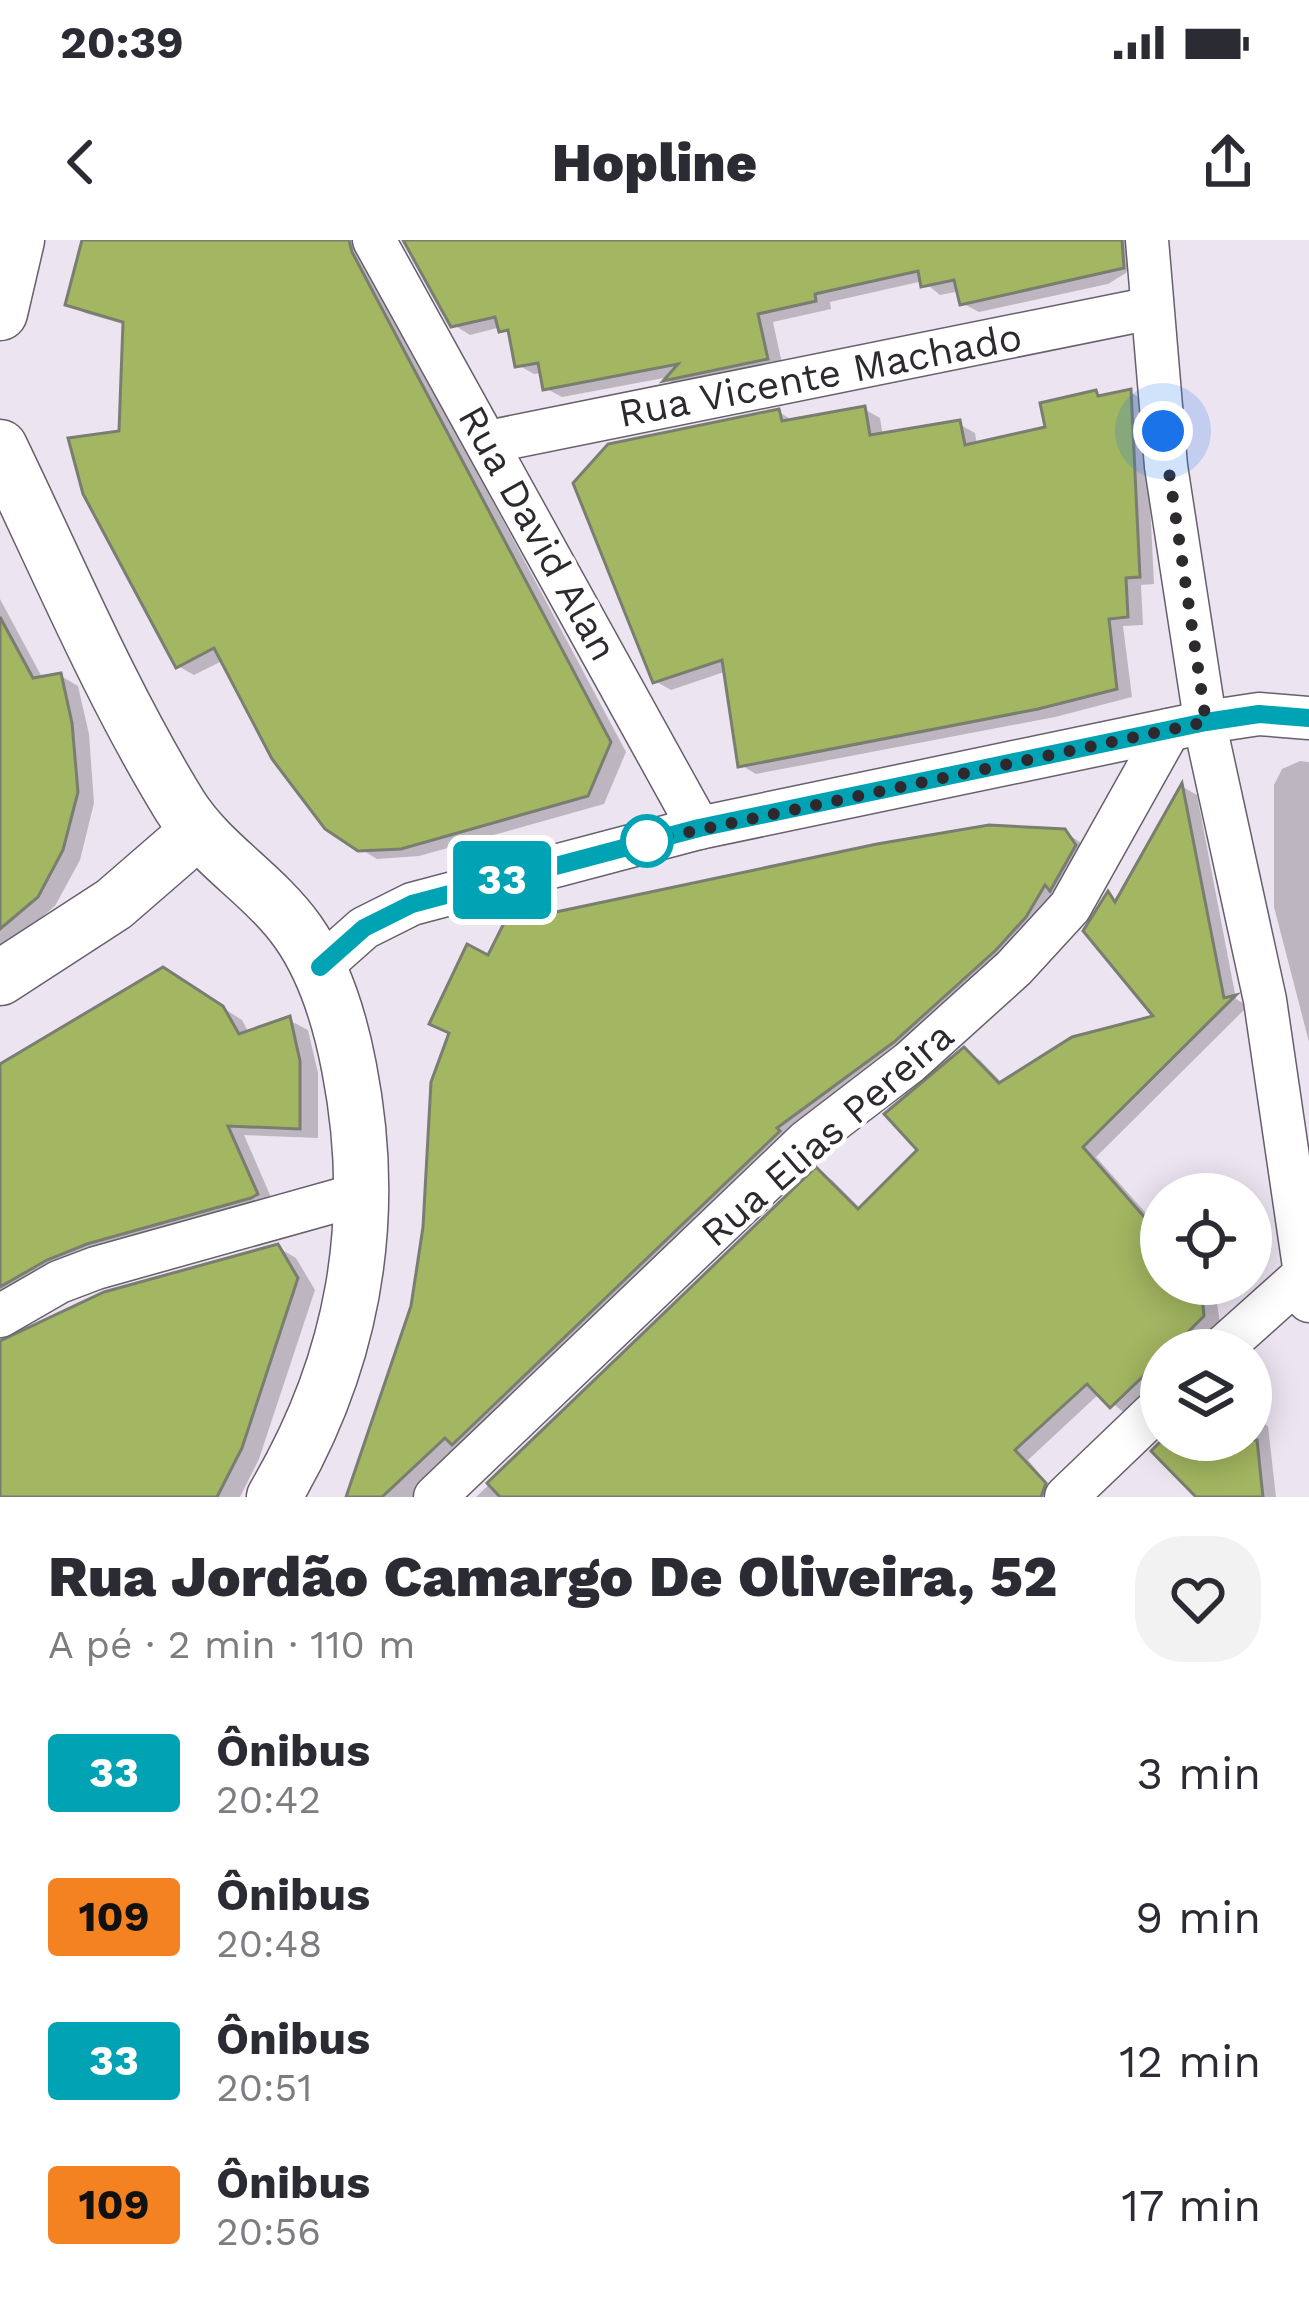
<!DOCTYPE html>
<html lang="pt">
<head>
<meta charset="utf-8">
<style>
  body { margin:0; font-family:"Work Sans",sans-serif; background:#f2f2f3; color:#2b2b33; height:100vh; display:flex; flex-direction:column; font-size:45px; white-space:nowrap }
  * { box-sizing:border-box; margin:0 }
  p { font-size:39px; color:#7c7c81 }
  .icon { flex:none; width:66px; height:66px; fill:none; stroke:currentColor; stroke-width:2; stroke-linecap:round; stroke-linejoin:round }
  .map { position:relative; height:1257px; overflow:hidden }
  .panel { display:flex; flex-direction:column; background:#fff; flex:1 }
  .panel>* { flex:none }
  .badge { padding:0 24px; border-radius:9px; font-size:42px; line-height:78px }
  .controls { position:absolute; left:1140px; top:933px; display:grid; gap:24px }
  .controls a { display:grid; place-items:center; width:132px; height:132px; border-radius:50%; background:#fff; box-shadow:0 6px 30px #0003; font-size:60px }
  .you { position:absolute; width:60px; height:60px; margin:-30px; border:9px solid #fff; border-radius:50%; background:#1a73e8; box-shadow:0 0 0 18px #1a73e833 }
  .map>.badge { position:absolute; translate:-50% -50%; box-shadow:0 0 0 6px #fff }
  .round { display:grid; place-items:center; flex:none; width:126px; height:126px; border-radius:48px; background:#f2f2f3 }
  .head { display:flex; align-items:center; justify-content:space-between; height:204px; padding:0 48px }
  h1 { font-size:57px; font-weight:800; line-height:90px }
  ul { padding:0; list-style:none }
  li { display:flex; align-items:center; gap:36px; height:144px; padding:0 48px }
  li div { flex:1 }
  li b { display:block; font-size:45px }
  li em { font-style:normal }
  li .badge { min-width:132px; font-weight:700; text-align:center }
  .status { display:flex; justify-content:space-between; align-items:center; height:84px; padding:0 60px; background:#fff; direction:ltr }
  .status svg { height:33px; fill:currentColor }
  header { display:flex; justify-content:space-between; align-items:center; height:156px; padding:0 48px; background:#fff; font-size:54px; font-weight:800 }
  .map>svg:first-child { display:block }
  .shadow { fill:#0003 }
  .building { fill:#a3b661; stroke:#7a7e70; stroke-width:3 }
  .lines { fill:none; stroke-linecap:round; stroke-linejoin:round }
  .minor-casing { stroke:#675f6b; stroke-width:45 }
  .tertiary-casing { stroke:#675f6b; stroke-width:57 }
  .minor { stroke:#fff; stroke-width:42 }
  .tertiary { stroke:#fff; stroke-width:54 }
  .line-casing { stroke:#fff; stroke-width:27 }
  .line { stroke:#00a3b4; stroke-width:18 }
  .walk { stroke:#2d292e; stroke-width:12; stroke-dasharray:0 21.6 }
  .stop-dot { fill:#fff; stroke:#00a3b4; stroke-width:6 }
  .labels { text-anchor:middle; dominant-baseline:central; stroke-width:9; stroke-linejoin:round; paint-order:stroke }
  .street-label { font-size:39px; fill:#2d292e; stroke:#fff }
</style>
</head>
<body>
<div class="status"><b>20:39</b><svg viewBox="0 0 49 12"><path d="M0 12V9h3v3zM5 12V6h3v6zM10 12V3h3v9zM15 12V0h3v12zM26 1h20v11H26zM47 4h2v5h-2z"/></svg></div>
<header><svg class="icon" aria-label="back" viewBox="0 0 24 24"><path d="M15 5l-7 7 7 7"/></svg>Hopline<svg class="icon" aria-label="share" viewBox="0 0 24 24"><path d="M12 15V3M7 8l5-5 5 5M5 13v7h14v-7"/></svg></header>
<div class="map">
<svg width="1309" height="1257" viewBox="0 0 1309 1257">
  <rect width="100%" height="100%" fill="#ede4f2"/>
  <g class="shadow">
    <polygon points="85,0 367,0 367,24 626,512 604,564 419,616 377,619 359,608 224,420 194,435 178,426 122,194 126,85 85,73 69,64"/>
    <polygon points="404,0 1134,0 1133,17 1126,33 1108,44 979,72 962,63 960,51 940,55 923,41 830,62 831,69 773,82 783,128 682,148 664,138 562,157 545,148 543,133 534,134 518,125 513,96 501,87 470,95 454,85"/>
    <polygon points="1130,152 1145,161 1154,344 1141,345 1143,385 1123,386 1132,457 1055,477 756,534 741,525 727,431 671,450 655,441 779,172 795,182 864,169 880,178 883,196 959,184 975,193 977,205 1048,190 1096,153 1104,158"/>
    <polygon points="0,359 43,439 61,436 78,446 89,494 94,563 80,620 55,666 0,713"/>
    <polygon points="1300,521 1309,522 1309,802 1274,667 1274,545 1282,529"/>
    <polygon points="1183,547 1197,555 1236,759 1248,766 1096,917 1161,990 1161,1044 1214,1044 1220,1083 1193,1110 1161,1110 1161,1141 1130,1171 1133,1180 1100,1153 1028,1220 1059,1257 476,1257 817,931 832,940 862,970 921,910 965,811 980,820 1003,844 1158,778 1109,656 1119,662"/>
    <polygon points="1064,592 1080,602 1089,615 1041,685 426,1257 349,1257 410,1077 490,719"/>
    <polygon points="182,742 242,780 249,793 289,780 308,790 318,833 318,898 244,895 274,964 0,1069 0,828"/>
    <polygon points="277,1007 296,1018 315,1050 259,1219 240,1257 0,1257 0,1104"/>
    <polygon points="1251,1177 1268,1186 1276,1257 1200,1257 1167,1200 1251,1200"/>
  </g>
  <g class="building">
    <polygon points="82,0 349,0 352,12 611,502 588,556 401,609 358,611 325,589 272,519 214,408 176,428 83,254 68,198 119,191 123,82 65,65"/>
    <polygon points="403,0 1122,0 1124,28 960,65 954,40 921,47 918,31 815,54 816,61 758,74 768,119 663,141 678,124 543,150 538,123 515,127 508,90 499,92 495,77 451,87"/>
    <polygon points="1131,149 1140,337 1126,338 1128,377 1109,379 1117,449 1038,469 738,527 722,420 653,443 573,243 608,204 779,169 782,181 865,166 870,195 960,180 965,205 1045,187 1040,163 1096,150 1098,156"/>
    <polygon points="0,377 33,438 61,433 72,483 78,552 63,610 38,657 0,689"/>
    <polygon points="1182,543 1224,758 1236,755 1083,907 1161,996 1161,1044 1201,1044 1204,1076 1170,1110 1161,1110 1161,1119 1110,1168 1087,1144 1015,1210 1046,1243 1041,1257 500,1257 487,1243 816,927 858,969 917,910 884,874 964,807 999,843 1072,797 1153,776 1083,691 1108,651 1115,662"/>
    <polygon points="989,585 1065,589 1076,605 1050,651 1045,645 1026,677 996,710 894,802 777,888 780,891 452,1205 445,1198 382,1257 346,1257 411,1066 423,987 431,842 449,793 429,784 467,704 488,715 504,683 877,604"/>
    <polygon points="163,727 223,766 239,794 290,776 300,821 300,889 228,886 258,954 251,958 87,1004 47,1020 0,1047 0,824"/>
    <polygon points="278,1004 298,1038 242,1208 217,1257 0,1257 0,1101 104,1052"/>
    <polygon points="1162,1200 1257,1200 1263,1257 1196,1257 1151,1211"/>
  </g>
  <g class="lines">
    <defs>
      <g id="minor">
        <polyline points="374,0 699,588"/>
        <polyline points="1147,0 1166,226 1208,499 1265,760 1309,1061"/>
        <polyline points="488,202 1152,68"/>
        <polyline points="320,727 364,688 412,664 699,588 1206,482 1259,474 1309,478"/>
        <polyline points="0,1076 59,1042 96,1028 364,953"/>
        <polyline points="1220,1110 1306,1033"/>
        <polyline points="435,1257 807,901 910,822 1014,728 1070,667 1169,490"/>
        <polyline points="1066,1257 1161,1166"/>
      </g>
      <g id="tertiary">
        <polyline points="0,73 17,0"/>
        <path d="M0,207C58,327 110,452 180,566C211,615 264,644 298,692C326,732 340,780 349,827C379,980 354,1122 274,1257"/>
        <polyline points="0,738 114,664 197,592"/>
      </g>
    </defs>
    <use href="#minor" class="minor-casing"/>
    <use href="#tertiary" class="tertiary-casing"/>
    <use href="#minor" class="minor"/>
    <use href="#tertiary" class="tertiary"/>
  </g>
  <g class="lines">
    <defs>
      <polyline id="line" points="320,727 364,688 412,664 699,588 1206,482 1259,474 1309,478"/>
    </defs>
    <use href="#line" class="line-casing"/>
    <use href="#line" class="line"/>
    <polyline class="walk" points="647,601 1206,482 1163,191"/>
  </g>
  <circle class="stop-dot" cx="647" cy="601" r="24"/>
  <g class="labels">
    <g class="street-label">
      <text transform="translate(820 135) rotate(-11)">Rua Vicente Machado</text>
      <text transform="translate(538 293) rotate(61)">Rua David Alan</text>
      <text transform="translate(827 894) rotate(-41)">Rua Elias Pereira</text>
    </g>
  </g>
</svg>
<div class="controls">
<a><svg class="icon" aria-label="locate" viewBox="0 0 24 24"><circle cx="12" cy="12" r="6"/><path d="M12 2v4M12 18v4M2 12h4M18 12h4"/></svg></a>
<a><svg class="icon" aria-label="layers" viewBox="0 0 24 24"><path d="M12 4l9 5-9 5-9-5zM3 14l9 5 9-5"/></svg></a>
</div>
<div class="you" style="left:1163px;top:191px"></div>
<b class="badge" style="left:502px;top:640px;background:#00a3b4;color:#fff">33</b>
</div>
<section class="panel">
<div class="head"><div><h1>Rua Jordão Camargo De Oliveira, 52</h1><p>A pé · 2 min · 110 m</p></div><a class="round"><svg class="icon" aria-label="heart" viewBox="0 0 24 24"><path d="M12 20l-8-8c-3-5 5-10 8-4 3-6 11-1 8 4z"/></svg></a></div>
<ul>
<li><span class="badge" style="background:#00a3b4;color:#fff">33</span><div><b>Ônibus</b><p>20:42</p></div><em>3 min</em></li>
<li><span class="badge" style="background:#f58220;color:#111">109</span><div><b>Ônibus</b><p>20:48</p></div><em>9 min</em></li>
<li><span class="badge" style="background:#00a3b4;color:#fff">33</span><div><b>Ônibus</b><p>20:51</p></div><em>12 min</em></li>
<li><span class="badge" style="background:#f58220;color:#111">109</span><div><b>Ônibus</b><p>20:56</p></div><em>17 min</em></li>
</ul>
</section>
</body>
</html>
